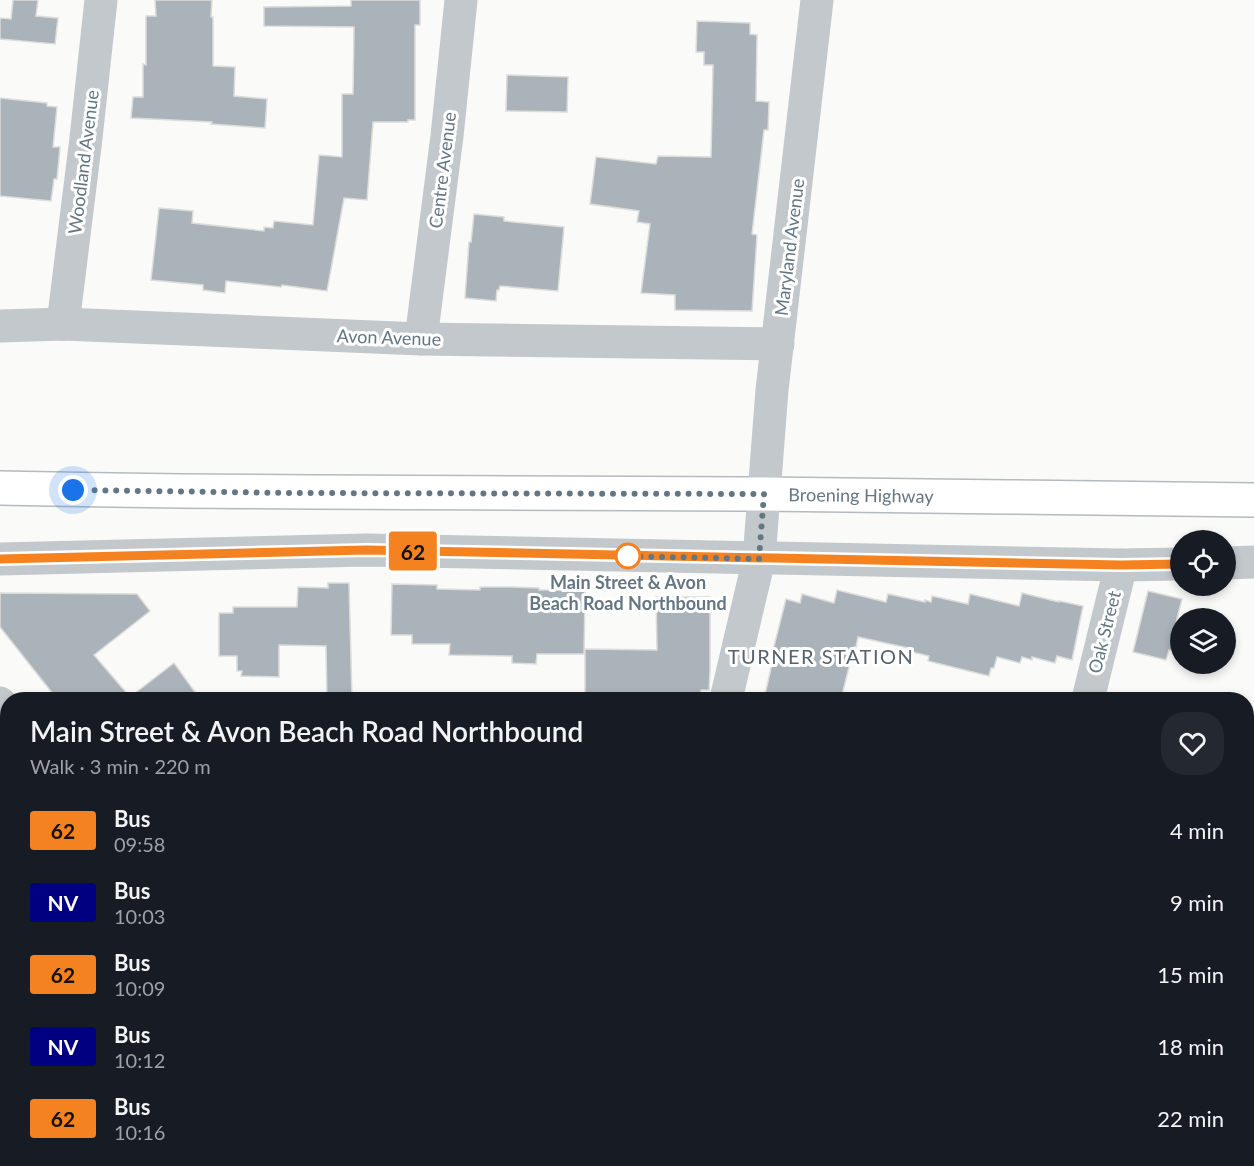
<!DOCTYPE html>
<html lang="en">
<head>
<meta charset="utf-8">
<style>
  body { margin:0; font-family:Lato,sans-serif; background:#242831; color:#f1f3f6; height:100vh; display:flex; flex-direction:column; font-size:22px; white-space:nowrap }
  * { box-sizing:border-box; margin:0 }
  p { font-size:20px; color:#9ea1a6 }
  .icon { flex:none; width:33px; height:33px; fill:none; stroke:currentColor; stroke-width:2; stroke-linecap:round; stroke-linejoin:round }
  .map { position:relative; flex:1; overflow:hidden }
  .sheet { position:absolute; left:0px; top:692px; width:1254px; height:476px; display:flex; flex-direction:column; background:#171b24; border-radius:24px 24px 0 0; box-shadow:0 3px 9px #0003 }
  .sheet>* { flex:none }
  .badge { padding:0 12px; border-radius:4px; font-size:21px; line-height:39px }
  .fabs { position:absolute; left:1170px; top:530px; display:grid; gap:12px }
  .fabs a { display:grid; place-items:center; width:66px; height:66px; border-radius:50%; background:#171b24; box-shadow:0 3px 9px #0003; font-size:30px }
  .you { position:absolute; width:30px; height:30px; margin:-15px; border:4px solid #fff; border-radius:50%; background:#1a73e8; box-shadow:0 0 0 9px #1a73e833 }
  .map>.badge { position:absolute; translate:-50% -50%; box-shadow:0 0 0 3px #fff }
  .round { display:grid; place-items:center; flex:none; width:63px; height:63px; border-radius:24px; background:#242831 }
  .summary { display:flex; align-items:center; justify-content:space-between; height:102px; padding:0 30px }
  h1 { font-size:28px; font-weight:600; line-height:45px }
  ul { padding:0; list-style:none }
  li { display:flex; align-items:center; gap:18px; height:72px; padding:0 30px }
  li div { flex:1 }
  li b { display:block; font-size:22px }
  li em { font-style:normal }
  li .badge { min-width:66px; font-weight:700; text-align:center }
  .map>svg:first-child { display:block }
  .building { fill:#aab3b9; stroke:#dcdcda; stroke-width:1.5 }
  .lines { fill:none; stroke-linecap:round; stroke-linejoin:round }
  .major-casing { stroke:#b5babe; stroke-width:36 }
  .minor { stroke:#c3c8cc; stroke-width:33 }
  .major { stroke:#fff; stroke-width:33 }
  .line-casing { stroke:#fff; stroke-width:14 }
  .line { stroke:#f58220; stroke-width:9 }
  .walk { stroke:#657683; stroke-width:6; stroke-dasharray:0 10.8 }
  .stop-dot { fill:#fff; stroke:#f58220; stroke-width:3 }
  .labels { text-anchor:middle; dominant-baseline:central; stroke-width:6; stroke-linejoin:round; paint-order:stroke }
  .street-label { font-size:18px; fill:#657683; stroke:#fff }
  .stop-label { font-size:18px; font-weight:bold; fill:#657683; stroke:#fff }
  .neighbourhood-label { font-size:20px; letter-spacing:1.5px; fill:#57646e; stroke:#fff }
</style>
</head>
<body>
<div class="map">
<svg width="1254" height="1166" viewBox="0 0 1254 1166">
  <rect width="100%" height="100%" fill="#fafaf8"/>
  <g class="building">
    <polygon points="13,0 38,0 36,16 58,18 55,44 0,39 0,18 11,19"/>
    <polygon points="155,0 212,0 211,17 213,17 213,66 235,67 234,96 267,99 265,128 211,124 212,122 131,118 133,97 143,97 143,64 146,65 146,16 156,16"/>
    <polygon points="351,0 420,0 420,25 415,25 415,120 408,120 408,122 373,122 367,200 344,198 327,291 282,285 281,287 226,281 225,293 203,290 203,285 151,280 159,208 193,211 192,223 264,231 264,227 273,228 274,221 313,225 319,155 342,157 342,94 353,94 354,27 264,26 264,7 351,6"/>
    <polygon points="697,21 750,23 750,34 757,35 756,101 769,102 768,130 764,130 752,234 757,235 752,311 675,310 675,295 641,293 650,224 637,222 639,211 590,204 596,157 656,164 658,156 711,157 713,65 704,65 704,52 696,52"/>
    <polygon points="507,75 568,77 567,112 506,111"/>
    <polygon points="0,98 47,103 47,106 57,107 53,147 60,147 57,179 54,179 51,201 0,196"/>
    <polygon points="474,214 504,217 504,221 564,227 558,291 500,286 499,290 497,290 496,301 465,298 469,242 471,242"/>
    <polygon points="328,583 349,583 352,699 327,699 326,646 279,645 279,677 241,676 242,671 237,671 237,656 219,656 219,613 233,613 233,607 297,607 298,587 328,588"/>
    <polygon points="392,584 437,585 437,589 480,590 480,587 512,587 539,588 539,590 585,590 584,654 537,654 536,664 512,663 512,656 449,655 450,644 412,644 412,635 391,635"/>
    <polygon points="837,590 886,602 888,594 925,602 925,600 931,602 932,596 968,604 970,594 1019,606 1022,593 1059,602 1059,601 1083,606 1072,660 1057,656 1055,663 1032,657 1032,660 1022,657 1020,663 997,657 994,668 991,668 989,676 928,661 929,656 912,652 913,649 858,637 856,647 854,647 841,699 764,699 774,655 772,654 786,599 800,603 802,594 834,603"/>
    <polygon points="1148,591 1182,599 1174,630 1177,631 1172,651 1169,650 1166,660 1133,652"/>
    <polygon points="0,593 137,594 150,611 94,655 130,697 174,663 200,699 57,699 0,627"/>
    <polygon points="656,597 710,597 710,671 709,690 701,690 701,699 585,699 585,649 657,650"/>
  </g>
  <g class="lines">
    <defs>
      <g id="major">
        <path id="s1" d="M0,488C254,494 508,492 762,494C926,495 1090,499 1254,500"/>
      </g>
    </defs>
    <use href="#major" class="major-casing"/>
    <g class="minor">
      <polyline points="63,324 86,138 101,0"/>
      <polyline points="0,326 63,324 421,339 778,344"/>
      <polyline points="421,339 447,136 461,0"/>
      <polyline points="0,559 366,550 1121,565 1180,564"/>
      <polyline points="1226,563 1254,562"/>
      <polyline points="726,699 759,559 772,390 817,0"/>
      <polyline points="1088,699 1121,565"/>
      <polyline points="0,703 8,712"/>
      <polyline points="0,894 8,887"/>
      <polyline points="351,1160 356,1166"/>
      <polyline points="123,1166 131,1160"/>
      <polyline points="616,1166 618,1160"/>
      <polyline points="970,1166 972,1160"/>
    </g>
    <use href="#major" class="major"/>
  </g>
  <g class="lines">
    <defs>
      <polyline id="line" points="0,559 366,550 1121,565 1180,564"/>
    </defs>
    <use href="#line" class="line-casing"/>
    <use href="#line" class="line"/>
    <polyline class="walk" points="73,490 293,493 764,494 759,559 620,556 628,556"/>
  </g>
  <circle class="stop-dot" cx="628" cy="556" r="12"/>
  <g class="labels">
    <g class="street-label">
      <text transform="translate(83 162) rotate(-83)">Woodland Avenue</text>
      <text transform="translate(442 170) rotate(-83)">Centre Avenue</text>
      <text transform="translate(789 247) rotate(-83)">Maryland Avenue</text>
      <text transform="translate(389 337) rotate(2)">Avon Avenue</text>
      <text stroke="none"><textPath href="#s1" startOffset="861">Broening Highway</textPath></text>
      <text transform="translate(1104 632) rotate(-76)">Oak Street</text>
    </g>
    <g class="stop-label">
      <text x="628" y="582">Main Street &amp; Avon<tspan x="628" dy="21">Beach Road Northbound</tspan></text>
    </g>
    <g class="neighbourhood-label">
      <text x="821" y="656">TURNER STATION</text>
    </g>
  </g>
</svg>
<div class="fabs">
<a><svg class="icon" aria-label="locate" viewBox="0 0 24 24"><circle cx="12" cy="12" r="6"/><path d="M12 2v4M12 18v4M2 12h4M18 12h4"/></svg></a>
<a><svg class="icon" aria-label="layers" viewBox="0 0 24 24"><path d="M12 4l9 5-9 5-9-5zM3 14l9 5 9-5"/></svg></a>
</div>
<div class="you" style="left:73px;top:490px"></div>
<b class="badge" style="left:413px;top:551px;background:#f58220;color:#111">62</b>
<section class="sheet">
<div class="summary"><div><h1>Main Street &amp; Avon Beach Road Northbound</h1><p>Walk · 3 min · 220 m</p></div><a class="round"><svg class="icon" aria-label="heart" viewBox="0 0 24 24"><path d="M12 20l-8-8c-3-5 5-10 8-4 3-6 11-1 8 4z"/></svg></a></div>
<ul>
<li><span class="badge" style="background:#f58220;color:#111">62</span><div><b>Bus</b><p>09:58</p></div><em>4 min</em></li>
<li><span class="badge" style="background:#000080;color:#fff">NV</span><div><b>Bus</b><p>10:03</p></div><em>9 min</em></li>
<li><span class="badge" style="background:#f58220;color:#111">62</span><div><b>Bus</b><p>10:09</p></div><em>15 min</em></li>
<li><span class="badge" style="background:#000080;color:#fff">NV</span><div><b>Bus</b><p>10:12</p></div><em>18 min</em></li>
<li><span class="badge" style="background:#f58220;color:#111">62</span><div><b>Bus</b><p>10:16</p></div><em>22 min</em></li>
</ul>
</section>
</div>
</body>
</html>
